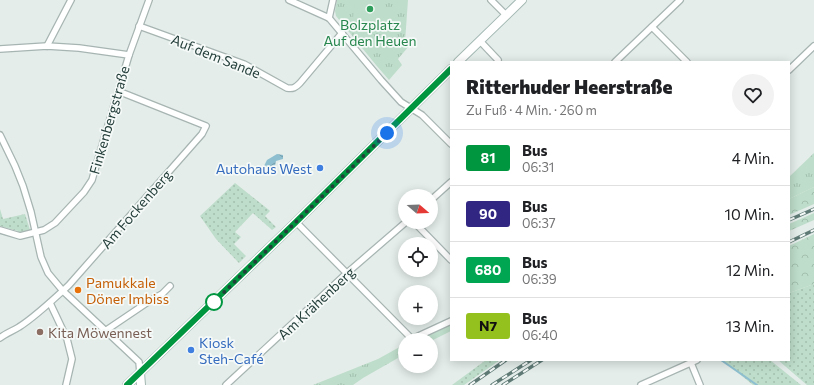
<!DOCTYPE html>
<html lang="de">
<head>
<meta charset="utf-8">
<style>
  body { margin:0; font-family:Commissioner,sans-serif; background:#f2f2f2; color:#202124; height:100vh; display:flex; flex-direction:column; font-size:15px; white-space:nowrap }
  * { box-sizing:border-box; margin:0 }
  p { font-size:13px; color:#757577 }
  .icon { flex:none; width:22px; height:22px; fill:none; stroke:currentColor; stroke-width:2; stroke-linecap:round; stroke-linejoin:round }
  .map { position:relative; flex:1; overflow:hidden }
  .panel { position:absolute; left:450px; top:61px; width:340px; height:300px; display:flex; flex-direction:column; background:#fff; border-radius:0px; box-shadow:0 2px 10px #0003 }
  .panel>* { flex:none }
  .badge { padding:0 8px; border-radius:3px; font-size:14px; line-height:26px }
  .needle { width:26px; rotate:109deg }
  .tools { position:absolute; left:398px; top:189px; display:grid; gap:8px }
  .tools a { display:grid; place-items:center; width:40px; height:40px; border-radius:50%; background:#fff; box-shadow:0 2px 10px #0003; font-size:20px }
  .you { position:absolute; width:20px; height:20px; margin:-10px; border:3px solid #fff; border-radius:50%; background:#1a73e8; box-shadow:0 0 0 6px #1a73e833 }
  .map>.badge { position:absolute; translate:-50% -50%; box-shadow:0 0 0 2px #fff }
  .round { display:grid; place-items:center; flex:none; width:42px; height:42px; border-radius:21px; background:#f2f2f2 }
  .overview { display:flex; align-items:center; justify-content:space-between; height:68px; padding:0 16px }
  h1 { font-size:19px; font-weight:800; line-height:30px }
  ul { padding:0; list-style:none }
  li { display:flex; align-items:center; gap:12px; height:56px; padding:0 16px; border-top:1px solid #e0e0e0 }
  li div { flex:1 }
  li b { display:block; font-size:15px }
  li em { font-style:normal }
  li .badge { min-width:44px; font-weight:700; text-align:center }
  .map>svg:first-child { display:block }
  .grass { fill:url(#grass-dots) }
  .forest { fill:url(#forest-crowns) }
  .park { fill:url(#park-tufts) }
  .pitch { fill:#beddca }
  .water { fill:url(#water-waves) }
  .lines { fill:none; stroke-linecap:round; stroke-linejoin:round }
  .stream { stroke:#8ebfd0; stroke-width:2 }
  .street-casing { stroke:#a7b5b2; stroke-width:8 }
  .secondary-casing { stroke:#a3b8b3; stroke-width:10 }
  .street { stroke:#fff; stroke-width:5.5 }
  .secondary { stroke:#fff; stroke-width:8 }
  .rail-casing { stroke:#5f7a75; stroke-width:3.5 }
  .rail { stroke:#f5faf8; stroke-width:2; stroke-dasharray:6; stroke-linecap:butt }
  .line-casing { stroke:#fff; stroke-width:9 }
  .line { stroke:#009640; stroke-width:6 }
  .walk { stroke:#243e3a; stroke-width:4; stroke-dasharray:0 7.2 }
  .leisure-dot { fill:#2e9e5b; stroke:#f5faf8; stroke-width:1.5 }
  .shop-dot { fill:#3f7fe0; stroke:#f5faf8; stroke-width:1.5 }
  .food-dot { fill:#e8710a; stroke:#f5faf8; stroke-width:1.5 }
  .stop-dot { fill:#fff; stroke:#009640; stroke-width:2 }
  .education-dot { fill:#8d6e63; stroke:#f5faf8; stroke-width:1.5 }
  .labels { text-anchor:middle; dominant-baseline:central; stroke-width:3.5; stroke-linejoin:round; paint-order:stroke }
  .leisure-label { font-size:14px; fill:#27864d; stroke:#f5faf8 }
  .street-label { font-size:14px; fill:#243e3a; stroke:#f5faf8 }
  .shop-label { font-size:14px; fill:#366cbe; stroke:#f5faf8; text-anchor:end }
  .food-label { font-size:14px; fill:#c56008; stroke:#f5faf8; text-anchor:start }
  .education-label { font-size:14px; fill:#785e54; stroke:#f5faf8; text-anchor:start }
</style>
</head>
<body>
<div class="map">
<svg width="814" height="385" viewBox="0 0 814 385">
  <defs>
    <pattern id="grass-dots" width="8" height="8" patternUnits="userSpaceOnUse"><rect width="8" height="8" fill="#beddca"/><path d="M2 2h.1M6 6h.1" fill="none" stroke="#a3bfae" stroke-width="1.8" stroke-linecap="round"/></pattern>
    <pattern id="forest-crowns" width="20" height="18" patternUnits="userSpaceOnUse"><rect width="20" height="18" fill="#beddca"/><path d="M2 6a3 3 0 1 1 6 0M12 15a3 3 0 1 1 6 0" fill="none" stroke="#a3bfae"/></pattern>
    <pattern id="park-tufts" width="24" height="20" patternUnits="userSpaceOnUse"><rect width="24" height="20" fill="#beddca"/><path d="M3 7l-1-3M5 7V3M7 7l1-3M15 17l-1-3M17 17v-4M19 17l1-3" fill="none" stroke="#a3bfae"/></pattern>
    <pattern id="water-waves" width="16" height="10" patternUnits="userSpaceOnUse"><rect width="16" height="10" fill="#8ebfd0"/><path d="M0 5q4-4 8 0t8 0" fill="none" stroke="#749daa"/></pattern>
  </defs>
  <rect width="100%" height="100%" fill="#e4edea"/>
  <g class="grass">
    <polygon points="235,183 269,210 270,211 265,216 276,227 272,230 253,213 235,232 241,237 234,244 246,256 239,263 216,239 200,216"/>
    <polygon points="0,209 3,219 25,214 30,230 21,234 17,233 18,231 0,226"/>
    <polygon points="814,284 814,385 807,385 778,360 789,360 789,293"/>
    <polygon points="486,360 500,360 464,385 452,385"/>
    <polygon points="722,360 770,360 801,385 753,385"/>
  </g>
  <g class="forest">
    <polygon points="814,187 814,204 789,215 789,199"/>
    <polygon points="814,213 814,220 789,231 789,224"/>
    <polygon points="814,234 814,284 789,293 789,246"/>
  </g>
  <g class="park">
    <polygon points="337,0 408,0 405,42 409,46 398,59 402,65 389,80 376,65 336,16 335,11"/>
    <polygon points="814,153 814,187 789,199 789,177"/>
    <polygon points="451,323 451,331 431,341 414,340"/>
    <polygon points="405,344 405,354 363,378 353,385 313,385 378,359"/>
  </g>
  <polygon class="pitch" points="355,0 386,0 383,22 353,18"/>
  <path class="water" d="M277,154L283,155V159L276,161C275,165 275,172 268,172L263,168L267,160Z"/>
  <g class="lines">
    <polyline class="stream" points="721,360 757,385"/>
    <defs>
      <g id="street">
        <polyline points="289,0 329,18 381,80 401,102 422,115 451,144"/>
        <polyline points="491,0 506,15"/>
        <polyline points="329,18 333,0"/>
        <path d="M139,26L244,64L287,88C293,89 295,88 300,83L342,33"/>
        <polyline points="652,27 687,62"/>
        <polyline points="480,41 498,60"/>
        <polyline points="47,46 71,0"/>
        <polyline points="0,49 47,46 79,48 129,55 149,0"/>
        <polyline points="615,62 680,0"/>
        <polyline points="789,70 814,46"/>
        <polyline points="0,135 15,166 23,186 31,212 41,257 48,273 63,291 139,362 140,373"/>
        <polyline points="431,200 451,182"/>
        <polyline points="296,222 412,339 451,321"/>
        <polyline points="414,222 451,260"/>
        <polyline points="0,230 20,236 44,230 55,223 84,192 92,180 96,166 129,55"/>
        <polyline points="50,303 67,339 72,359 66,385"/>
        <polyline points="105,331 148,302 162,294 170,286"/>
        <path d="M0,338C6,333 13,331 19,327C35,317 55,298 69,285L202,134L206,126L118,91"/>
        <polyline points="691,363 700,385"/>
        <polyline points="226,385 347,273 406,222"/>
        <polyline points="641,385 697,360"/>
      </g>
      <g id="secondary">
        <polyline points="458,62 522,0"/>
        <polyline points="140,373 141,385"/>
        <polyline points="127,385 296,222 451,69"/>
      </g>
    </defs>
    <use href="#street" class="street-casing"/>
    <use href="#secondary" class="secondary-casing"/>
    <use href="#street" class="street"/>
    <use href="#secondary" class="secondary"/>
    <defs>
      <g id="rail">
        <polyline points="789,220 814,209"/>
        <polyline points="789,242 814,230"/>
        <polyline points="470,385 506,360"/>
        <polyline points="492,385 531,360"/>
        <polyline points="503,385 542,360"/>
      </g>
    </defs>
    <use href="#rail" class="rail-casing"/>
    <use href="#rail" class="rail"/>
  </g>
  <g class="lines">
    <defs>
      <polyline id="line" points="127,385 296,222 451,69"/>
    </defs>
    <use href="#line" class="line-casing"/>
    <use href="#line" class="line"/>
    <polyline class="walk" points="214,302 387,133"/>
  </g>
  <circle class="leisure-dot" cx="370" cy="9" r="4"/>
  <g class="shop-dot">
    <circle cx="320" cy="168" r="4"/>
    <circle cx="191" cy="350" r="4"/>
  </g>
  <circle class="food-dot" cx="78" cy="290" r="4"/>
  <circle class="stop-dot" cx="214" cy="302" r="8"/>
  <circle class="education-dot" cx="40" cy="332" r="4"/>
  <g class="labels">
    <g class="leisure-label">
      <text x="370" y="24">Bolzplatz<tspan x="370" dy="16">Auf den Heuen</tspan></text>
    </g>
    <g class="street-label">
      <text transform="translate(216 56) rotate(22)">Auf dem Sande</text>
      <text transform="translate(109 120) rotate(-74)">Finkenbergstraße</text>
      <text transform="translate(136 209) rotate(-49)">Am Fockenberg</text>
      <text transform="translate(316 303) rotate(-43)">Am Krähenberg</text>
    </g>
    <g class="shop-label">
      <text x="312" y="168">Autohaus West</text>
      <text x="199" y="342" text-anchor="start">Kiosk<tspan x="199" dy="16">Steh-Café</tspan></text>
    </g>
    <g class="food-label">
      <text x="86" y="282">Pamukkale<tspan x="86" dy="16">Döner Imbiss</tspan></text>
    </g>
    <g class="education-label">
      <text x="48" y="332">Kita Möwennest</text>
    </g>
  </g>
</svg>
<div class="tools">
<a><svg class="needle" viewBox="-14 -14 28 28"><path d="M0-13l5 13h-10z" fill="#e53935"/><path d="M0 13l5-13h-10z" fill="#757577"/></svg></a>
<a><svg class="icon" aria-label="locate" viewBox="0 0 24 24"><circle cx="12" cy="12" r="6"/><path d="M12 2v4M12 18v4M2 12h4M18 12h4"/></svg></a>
<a>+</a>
<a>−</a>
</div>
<div class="you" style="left:387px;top:133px"></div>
<section class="panel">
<div class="overview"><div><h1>Ritterhuder Heerstraße</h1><p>Zu Fuß · 4 Min. · 260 m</p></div><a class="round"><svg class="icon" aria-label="heart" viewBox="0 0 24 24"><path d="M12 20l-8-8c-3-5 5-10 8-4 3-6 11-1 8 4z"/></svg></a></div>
<ul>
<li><span class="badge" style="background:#009640;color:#fff">81</span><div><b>Bus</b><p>06:31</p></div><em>4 Min.</em></li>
<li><span class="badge" style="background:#312783;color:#fff">90</span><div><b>Bus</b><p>06:37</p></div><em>10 Min.</em></li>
<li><span class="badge" style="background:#00a651;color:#fff">680</span><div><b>Bus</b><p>06:39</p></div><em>12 Min.</em></li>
<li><span class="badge" style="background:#95c11f;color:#111">N7</span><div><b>Bus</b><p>06:40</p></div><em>13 Min.</em></li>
</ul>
</section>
</div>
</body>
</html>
